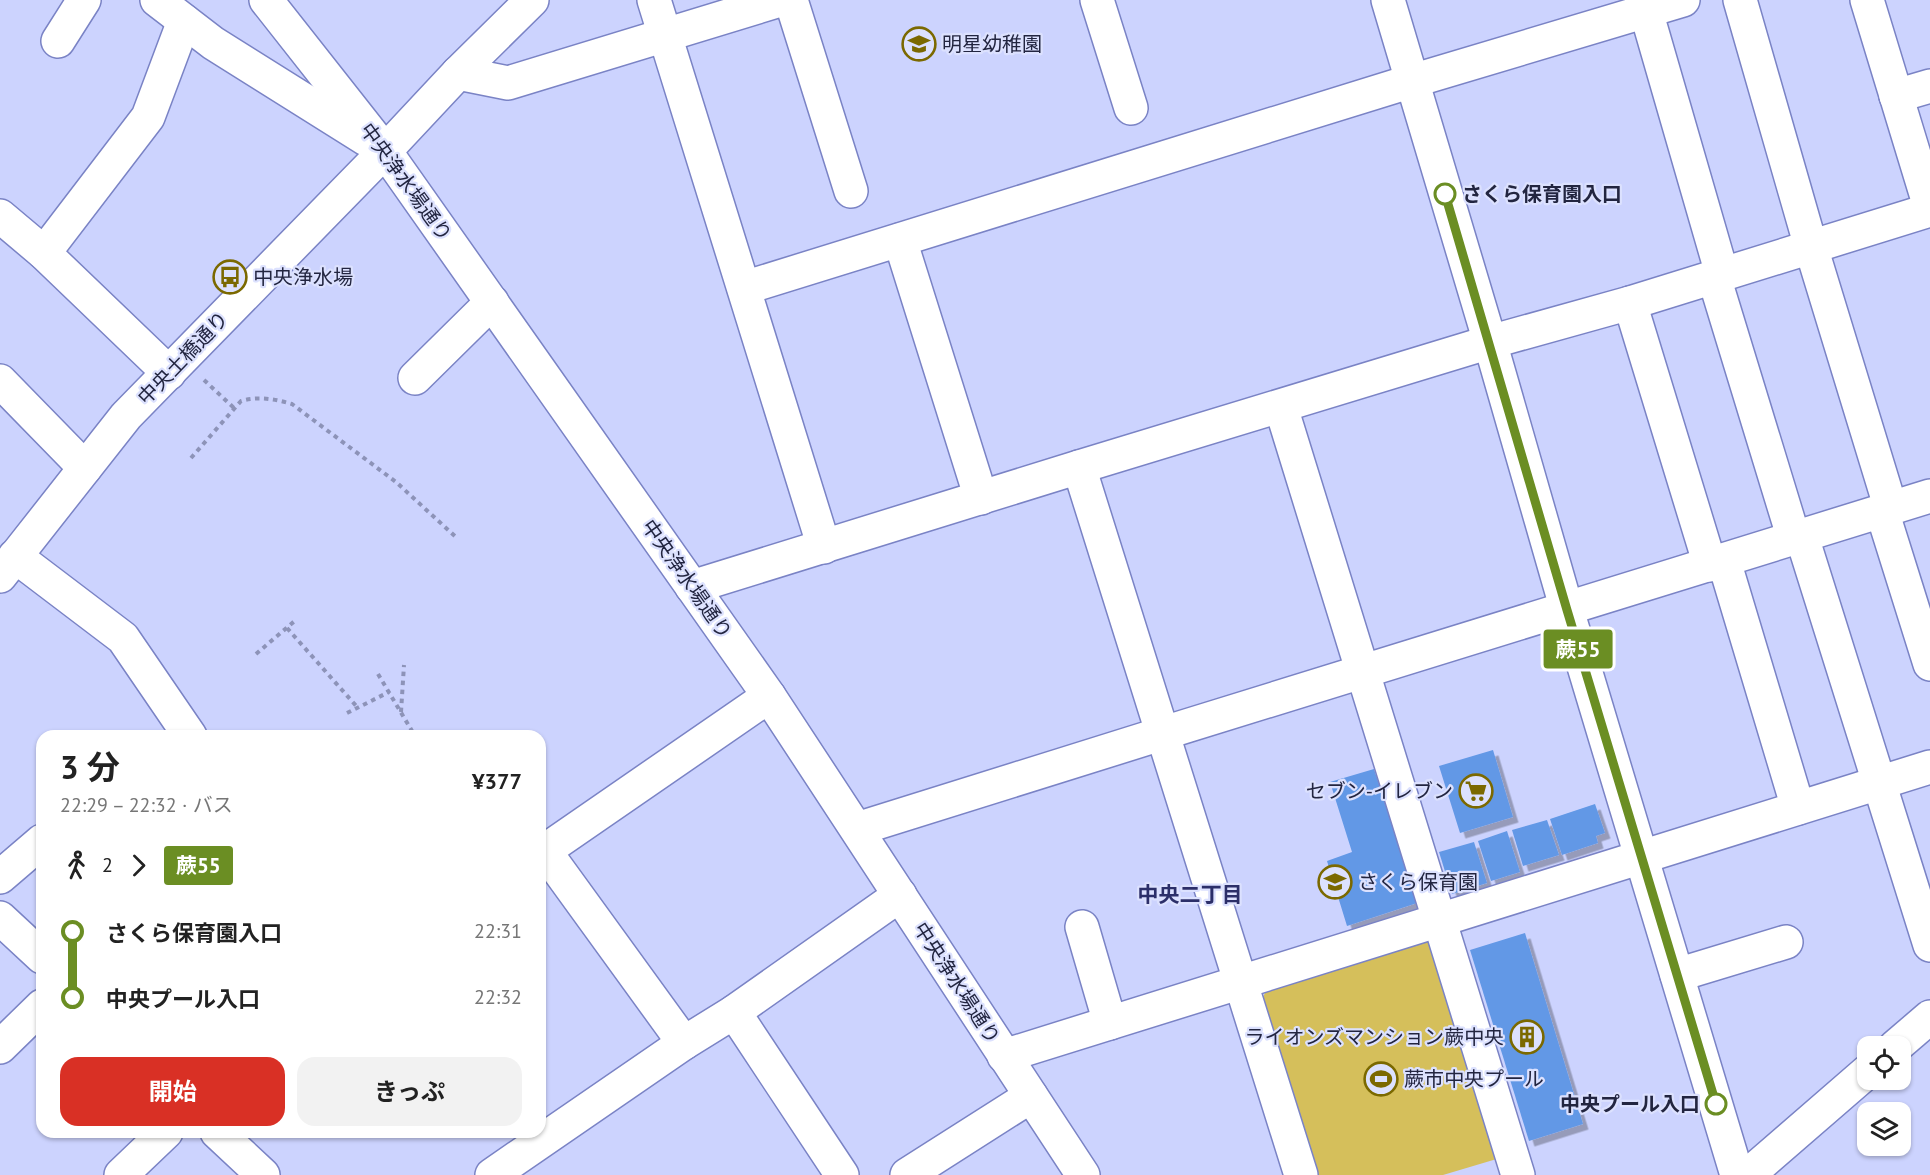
<!DOCTYPE html>
<html lang="ja">
<head>
<meta charset="utf-8">
<style>
  body { margin:0; font-family:"PT Sans","Noto Sans JP",sans-serif; background:#f2f2f2; color:#222; height:100vh; display:flex; flex-direction:column; font-size:22px; white-space:nowrap }
  * { box-sizing:border-box; margin:0 }
  p { font-size:20px; color:#767676 }
  .icon { flex:none; width:33px; height:33px; fill:none; stroke:currentColor; stroke-width:2; stroke-linecap:round; stroke-linejoin:round }
  .map { position:relative; flex:1; overflow:hidden }
  .details { position:absolute; left:36px; top:730px; width:510px; height:408px; display:flex; flex-direction:column; background:#fff; border-radius:18px; box-shadow:0 2px 4px #0004 }
  .details>* { flex:none }
  .badge { padding:0 12px; border-radius:4px; font-size:21px; line-height:39px }
  .tools { position:absolute; left:1857px; top:1036px; display:grid; gap:12px }
  .tools a { display:grid; place-items:center; width:54px; height:54px; border-radius:12px; background:#fff; box-shadow:0 2px 4px #0004; font-size:30px }
  .map>.badge { position:absolute; translate:-50% -50%; box-shadow:0 0 0 3px #fff }
  .legs { display:flex; align-items:center; gap:9px; height:66px; padding:0 24px; font-size:20px }
  .legs p { margin-inline-start:auto }
  .summary { display:flex; align-items:center; justify-content:space-between; height:102px; padding:0 24px }
  h1 { font-size:33px; font-weight:700; line-height:45px }
  .cta { display:flex; gap:12px; margin-top:auto; padding:12px 24px }
  .cta a { flex:1; height:69px; border-radius:18px; background:#d93025; color:#fff; font-size:24px; font-weight:700; line-height:69px; text-align:center }
  .cta a+a { background:#f2f2f2; color:#222 }
  ul { padding:0 24px; list-style:none }
  li { display:flex; align-items:center; gap:21px; height:66px; font-size:22px }
  li i { display:grid; place-items:center; width:9px; height:100%; margin:0 8px; background:currentColor }
  li i::after { content:''; width:15px; height:15px; margin:-8px; border:4px solid; border-radius:50%; background:#fff }
  li p { margin-inline-start:auto }
  li:first-child i { background:linear-gradient(#0000 50%,currentColor 0) }
  li:last-child i { background:linear-gradient(currentColor 50%,#0000 0) }
  .map>svg:first-child { display:block }
  .green { fill:#d5bf5b }
  .building { fill:#6298e6; filter:url(#shadow) }
  .lines { fill:none; stroke-linecap:round; stroke-linejoin:round }
  .minor-casing { stroke:#7a83c5; stroke-width:36 }
  .path { stroke:#8d93b8; stroke-width:4; stroke-dasharray:4.5 4.5; stroke-linecap:butt }
  .minor { stroke:#fff; stroke-width:33 }
  .line-1-casing { stroke:#fff; stroke-width:14 }
  .line-1 { stroke:#6b8e23; stroke-width:9 }
  .stop-1-dot { fill:#fff; stroke:#6b8e23; stroke-width:3 }
  .labels { text-anchor:middle; dominant-baseline:central; stroke-width:4.5; stroke-linejoin:round; paint-order:stroke }
  .poi-label { font-size:20px; fill:#222540; stroke:#dce1fe; text-anchor:start }
  .street-label { font-size:20px; fill:#222540; stroke:#dce1fe }
  .stop-label { font-size:20px; font-weight:bold; fill:#222540; stroke:#dce1fe; text-anchor:start }
  .neighbourhood-label { font-size:21px; font-weight:bold; fill:#2c2f69; stroke:#dce1fe }
</style>
</head>
<body>
<div class="map">
<svg width="1930" height="1175" viewBox="0 0 1930 1175">
  <defs>
    <filter id="shadow"><feDropShadow dx="5.5" dy="5.5" stdDeviation="0" flood-color="#0004"/></filter>
  </defs>
  <rect width="100%" height="100%" fill="#ccd3fe"/>
  <polygon class="green" points="1424,937 1432,945 1500,1158 1443,1175 1317,1175 1262,1000 1269,983"/>
  <g class="building">
    <polygon points="1493,750 1513,817 1460,833 1439,766"/>
    <polygon points="1374,769 1417,903 1347,926 1327,861 1352,852 1330,782"/>
    <polygon points="1595,804 1605,833 1596,836 1598,843 1562,855 1550,819"/>
    <polygon points="1547,820 1559,855 1523,866 1512,830"/>
    <polygon points="1507,831 1520,872 1491,881 1478,841"/>
    <polygon points="1474,842 1487,883 1452,894 1439,852"/>
    <polygon points="1525,933 1583,1124 1529,1141 1470,950"/>
  </g>
  <g class="lines">
    <defs>
      <g id="minor">
        <polyline points="157,0 213,43 366,139"/>
        <polyline points="266,0 385,151 769,696 1083,1175"/>
        <polyline points="654,0 824,547"/>
        <polyline points="791,0 851,191"/>
        <polyline points="1097,0 1131,108"/>
        <polyline points="1388,0 1490,342 1567,610 1737,1175"/>
        <polyline points="1740,0 1811,247 1891,509"/>
        <polyline points="1867,0 1930,207"/>
        <polyline points="1646,11 1722,274"/>
        <polyline points="58,41 84,0"/>
        <polyline points="458,73 508,83 780,0"/>
        <polyline points="1896,96 1930,86"/>
        <polyline points="0,216 44,253 169,373"/>
        <polyline points="900,240 981,498"/>
        <polyline points="44,253 148,117 184,21"/>
        <polyline points="1714,277 1794,539"/>
        <polyline points="744,288 1412,81 1683,0"/>
        <polyline points="1630,303 1710,565"/>
        <polyline points="415,378 492,302"/>
        <polyline points="0,381 85,468"/>
        <polyline points="1281,407 1518,1175"/>
        <polyline points="1079,467 1301,1175"/>
        <polyline points="1882,511 1930,664"/>
        <polyline points="1802,537 1930,945"/>
        <polyline points="15,556 123,638 190,736"/>
        <polyline points="1724,561 1798,808"/>
        <polyline points="0,576 126,416 385,151 458,73 532,0"/>
        <polyline points="692,587 1079,467 1490,342 1630,303 1930,210"/>
        <path d="M857,829C1214,716 1572,608 1930,496"/>
        <polyline points="544,850 684,1043"/>
        <polyline points="540,854 769,696"/>
        <polyline points="0,877 42,841"/>
        <polyline points="0,918 42,957"/>
        <polyline points="1082,927 1110,1023"/>
        <polyline points="1677,975 1786,942"/>
        <polyline points="734,1012 842,1175"/>
        <polyline points="0,1047 42,1006"/>
        <polyline points="1895,1047 1930,1017"/>
        <polyline points="1004,1056 1930,767"/>
        <polyline points="217,1132 263,1175"/>
        <polyline points="121,1175 166,1132"/>
        <polyline points="492,1175 684,1043 734,1012 900,895"/>
        <polyline points="907,1175 1031,1096"/>
        <polyline points="1748,1175 1868,1071"/>
      </g>
    </defs>
    <use href="#minor" class="minor-casing"/>
    <g class="path">
      <polyline points="204,380 234,408"/>
      <path d="M191,458L241,401C258,396 275,399 292,404L396,482L458,539"/>
      <polyline points="287,628 358,708"/>
      <polyline points="256,654 297,619"/>
      <polyline points="378,674 415,736"/>
      <polyline points="401,712 404,665"/>
      <polyline points="347,713 389,692"/>
    </g>
    <use href="#minor" class="minor"/>
  </g>
  <g class="lines">
    <defs>
      <polyline id="line-1" points="1445,194 1567,610 1716,1104"/>
    </defs>
    <use href="#line-1" class="line-1-casing"/>
    <use href="#line-1" class="line-1"/>
  </g>
  <defs>
    <symbol id="school-ring" viewBox="-11 -11 22 22"><circle r="9.5" fill="#dce1fe" stroke="#7b6900" stroke-width="1.5"/><path d="M0-5L7-2L0 1L-7-2ZM-4 1L0 2.5L4 1V4Q0 6-4 4Z" fill="#7b6900"/></symbol>
    <symbol id="bus-ring" viewBox="-11 -11 22 22"><circle r="9.5" fill="#dce1fe" stroke="#7b6900" stroke-width="1.5"/><path d="M-5-6H5V4H4V6H2V4H-2V6H-4V4H-5ZM-3.5-4V0h7V-4ZM-3.5 1.2v1.5H-2V1.2ZM2 1.2v1.5H3.5V1.2Z" fill="#7b6900"/></symbol>
    <symbol id="supermarket-ring" viewBox="-11 -11 22 22"><circle r="9.5" fill="#dce1fe" stroke="#7b6900" stroke-width="1.5"/><path d="M-6-5.5h2.5l.6 2H6L4.5 2H-2.5L-4.4-4H-6ZM-1.5 3.2a1.3 1.3 0 1 0 .1 0ZM3 3.2a1.3 1.3 0 1 0 .1 0Z" fill="#7b6900"/></symbol>
    <symbol id="building-ring" viewBox="-11 -11 22 22"><circle r="9.5" fill="#dce1fe" stroke="#7b6900" stroke-width="1.5"/><path d="M-4-6H4V6H1V3H-1V6H-4ZM-2.5-4.3h1.7v1.8h-1.7ZM.8-4.3h1.7v1.8H.8ZM-2.5-1h1.7V.8h-1.7ZM.8-1h1.7V.8H.8Z" fill="#7b6900"/></symbol>
    <symbol id="stadium-ring" viewBox="-11 -11 22 22"><circle r="9.5" fill="#dce1fe" stroke="#7b6900" stroke-width="1.5"/><path d="M0-5a6.5 5 0 1 0 0 10a6.5 5 0 1 0 0-10ZM-3.5-1.8h7v3.6h-7Z" fill="#7b6900"/></symbol>
  </defs>
  <g fill-rule="evenodd">
    <use href="#school-ring" x="900" y="25" width="38" height="38"/>
    <use href="#bus-ring" x="211" y="258" width="38" height="38"/>
    <use href="#supermarket-ring" x="1457" y="772" width="38" height="38"/>
    <use href="#school-ring" x="1316" y="863" width="38" height="38"/>
    <use href="#building-ring" x="1508" y="1018" width="38" height="38"/>
    <use href="#stadium-ring" x="1362" y="1060" width="38" height="38"/>
  </g>
  <g class="stop-1-dot">
    <circle cx="1445" cy="194" r="10"/>
    <circle cx="1716" cy="1104" r="10"/>
  </g>
  <g class="labels">
    <g class="poi-label">
      <text x="942" y="44">明星幼稚園</text>
      <text x="253" y="277">中央浄水場</text>
      <text x="1453" y="791" text-anchor="end">セブン-イレブン</text>
      <text x="1358" y="882">さくら保育園</text>
      <text x="1504" y="1037" text-anchor="end">ライオンズマンション蕨中央</text>
      <text x="1404" y="1079">蕨市中央プール</text>
    </g>
    <g class="street-label">
      <text transform="translate(406 182) rotate(54)">中央浄水場通り</text>
      <text transform="translate(183 358) rotate(-46)">中央土橋通り</text>
      <text transform="translate(687 579) rotate(55)">中央浄水場通り</text>
      <text transform="translate(957 983) rotate(57)">中央浄水場通り</text>
    </g>
    <g class="stop-label">
      <text x="1462" y="194">さくら保育園入口</text>
      <text x="1700" y="1104" text-anchor="end">中央プール入口</text>
    </g>
    <g class="neighbourhood-label">
      <text x="1190" y="894">中央二丁目</text>
    </g>
  </g>
</svg>
<div class="tools">
<a><svg class="icon" aria-label="locate" viewBox="0 0 24 24"><circle cx="12" cy="12" r="6"/><path d="M12 2v4M12 18v4M2 12h4M18 12h4"/></svg></a>
<a><svg class="icon" aria-label="layers" viewBox="0 0 24 24"><path d="M12 4l9 5-9 5-9-5zM3 14l9 5 9-5"/></svg></a>
</div>
<b class="badge" style="left:1578px;top:649px;background:#6b8e23;color:#fff">蕨55</b>
<section class="details">
<div class="summary"><div><h1>3 分</h1><p>22:29 – 22:32 · バス</p></div><b>¥377</b></div>
<div class="legs"><svg class="icon" aria-label="walk" viewBox="0 0 24 24"><circle cx="13" cy="4" r="2"/><path d="M13 8l-2 6 4 7M11 14l-3 7M7 12l3-4h3l4 4"/></svg>2<svg class="icon" aria-label="forward" viewBox="0 0 24 24"><path d="M9 5l7 7-7 7"/></svg><b class="badge" style="background:#6b8e23;color:#fff">蕨55</b></div>
<ul>
<li><i style="color:#6b8e23"></i><b>さくら保育園入口</b><p>22:31</p></li>
<li><i style="color:#6b8e23"></i><b>中央プール入口</b><p>22:32</p></li>
</ul>
<div class="cta"><a>開始</a><a>きっぷ</a></div>
</section>
</div>
</body>
</html>
